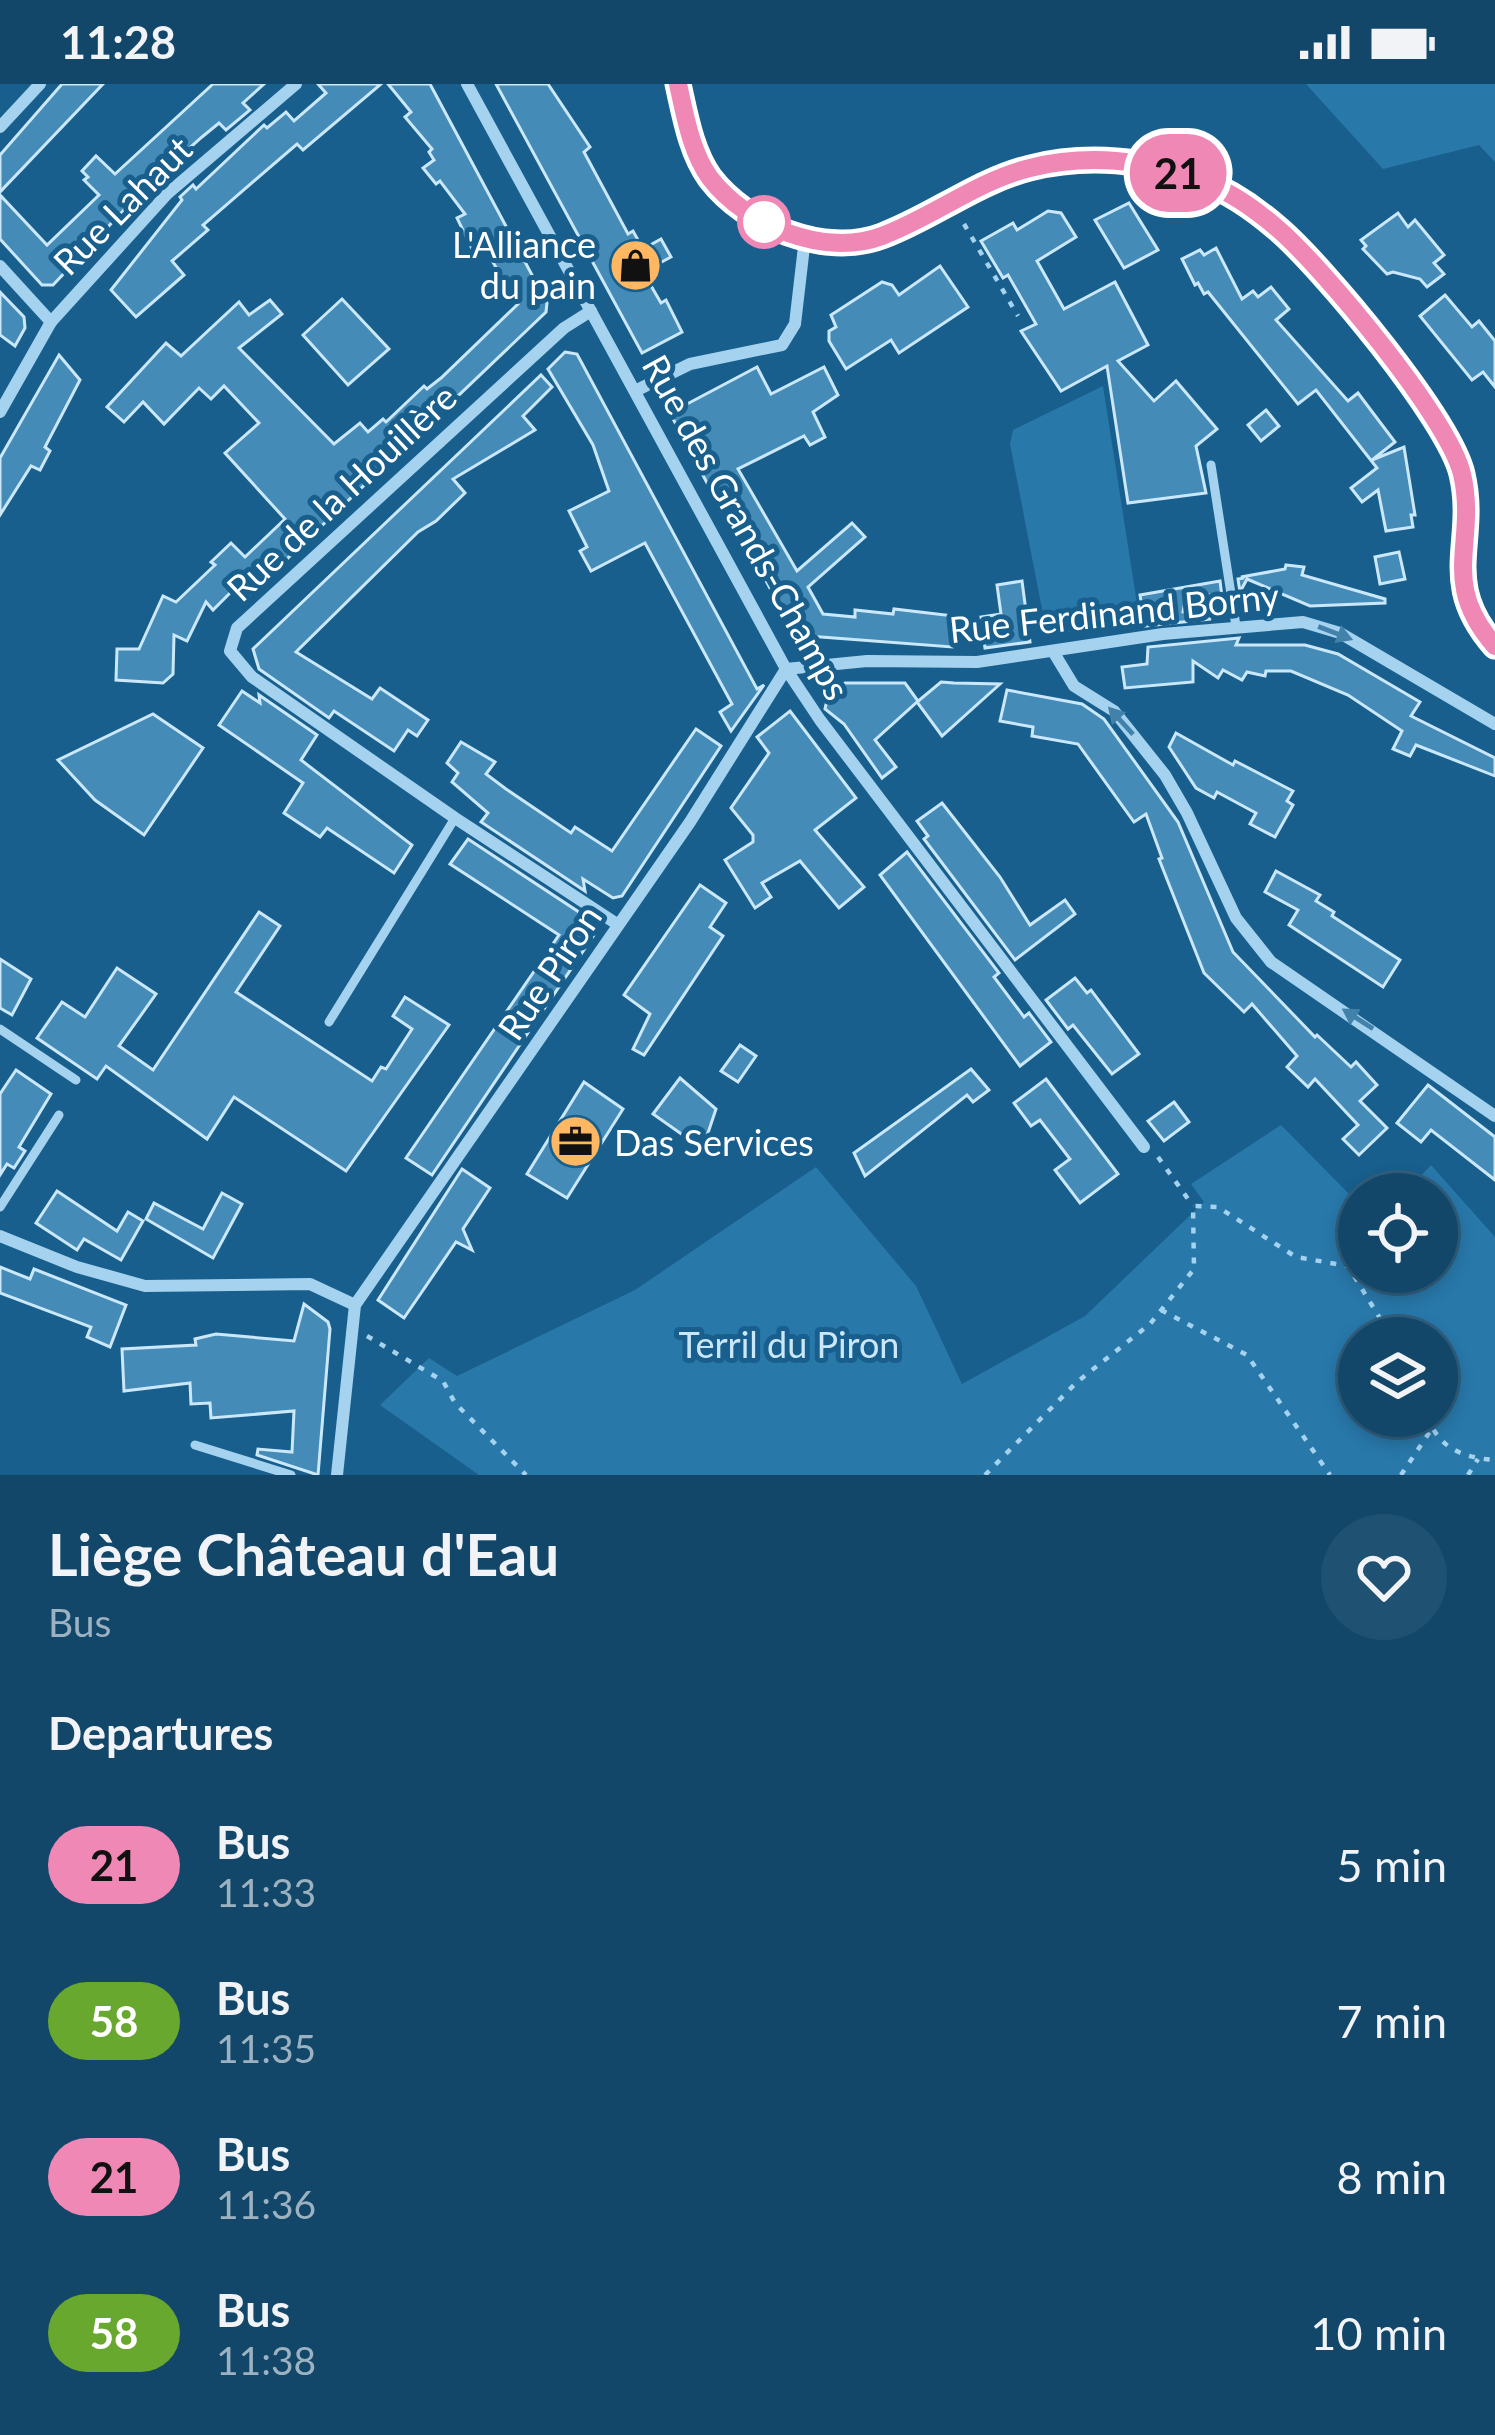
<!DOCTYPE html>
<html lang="en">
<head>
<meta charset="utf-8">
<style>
  body { margin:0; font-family:Lato,sans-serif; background:#1f5172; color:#f1f3f6; height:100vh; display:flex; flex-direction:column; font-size:45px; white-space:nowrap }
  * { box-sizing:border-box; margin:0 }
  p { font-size:39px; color:#9cb2c1 }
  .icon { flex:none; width:66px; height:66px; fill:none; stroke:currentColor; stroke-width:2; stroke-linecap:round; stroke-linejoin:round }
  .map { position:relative; height:1391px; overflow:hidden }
  .side { display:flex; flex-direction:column; background:#12476a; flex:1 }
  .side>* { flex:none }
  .badge { padding:0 24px; border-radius:39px; font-size:42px; line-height:78px }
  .fabs { position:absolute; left:1338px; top:1089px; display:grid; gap:24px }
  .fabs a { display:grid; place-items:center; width:120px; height:120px; border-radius:50%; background:#12476a; box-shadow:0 6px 18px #0003,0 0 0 3px #315f7e; font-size:60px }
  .map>.badge { position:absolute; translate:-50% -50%; box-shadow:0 0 0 6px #fff }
  h2 { padding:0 48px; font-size:45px; line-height:108px }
  .round { display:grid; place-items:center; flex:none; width:126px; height:126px; border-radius:63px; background:#1f5172 }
  .headline { display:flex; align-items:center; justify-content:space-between; height:204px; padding:0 48px }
  h1 { font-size:57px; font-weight:700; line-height:90px }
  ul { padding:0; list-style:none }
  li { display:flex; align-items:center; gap:36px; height:156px; padding:0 48px }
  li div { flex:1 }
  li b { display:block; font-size:45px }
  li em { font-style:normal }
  li .badge { min-width:132px; font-weight:700; text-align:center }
  .status { display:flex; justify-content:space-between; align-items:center; height:84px; padding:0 60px; background:#12476a; direction:ltr }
  .status svg { height:33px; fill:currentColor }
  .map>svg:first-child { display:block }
  .green { fill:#2878aa; fill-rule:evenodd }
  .building { fill:#458bb8; stroke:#cae8fa; stroke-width:3 }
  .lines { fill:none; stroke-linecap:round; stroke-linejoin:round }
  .path { stroke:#a4d2ef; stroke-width:4.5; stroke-dasharray:6 9; stroke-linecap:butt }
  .lane { stroke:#a4d2ef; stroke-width:9 }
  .street { stroke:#a4d2ef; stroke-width:12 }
  .secondary { stroke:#d1eafa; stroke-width:24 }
  .oneway { fill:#4282aa }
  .line-casing { stroke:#fff; stroke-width:27 }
  .line { stroke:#f088b6; stroke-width:18 }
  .stop-dot { fill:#fff; stroke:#f088b6; stroke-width:6 }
  .labels { text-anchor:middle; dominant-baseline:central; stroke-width:10; stroke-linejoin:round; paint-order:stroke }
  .street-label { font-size:36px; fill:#fff; stroke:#185f8d }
  .poi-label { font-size:36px; fill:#fff; stroke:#185f8d; text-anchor:end }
  .park-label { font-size:36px; fill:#cae8fa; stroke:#185f8d }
</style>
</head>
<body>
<div class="status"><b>11:28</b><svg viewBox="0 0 49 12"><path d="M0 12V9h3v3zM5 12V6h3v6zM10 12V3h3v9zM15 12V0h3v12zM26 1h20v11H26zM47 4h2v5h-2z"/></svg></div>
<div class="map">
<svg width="1495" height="1391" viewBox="0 0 1495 1391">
  <rect width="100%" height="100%" fill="#185f8d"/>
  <g class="green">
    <polygon points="1306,0 1495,0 1495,78 1479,61 1383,85"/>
    <polygon points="1103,302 1140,539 1047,551 1010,360 1013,346"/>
    <path d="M1281,1041L1359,1120V1188H1437V1110H1404L1431,1081L1495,1153V1391H479L380,1321L429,1274L457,1292L635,1206L816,1083L916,1202L962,1300L1085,1232L1204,1118L1191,1100ZM1359,1254H1437V1332H1359Z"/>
  </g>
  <g class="building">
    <polygon points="62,0 103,0 0,108 0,71"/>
    <polygon points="213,0 264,0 243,19 250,26 226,46 219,39 202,53 174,78 180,85 166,97 159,89 53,201 42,201 0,155 0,111 47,161 99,111 84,96 88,93 82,87 96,72 115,90"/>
    <polygon points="318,0 381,0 303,66 297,60 203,141 208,146 172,177 184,191 136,233 111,206 182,116 180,113 193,101 196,105 264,41 267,44 286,28 294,37 326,9"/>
    <polygon points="388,0 430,0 547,219 546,228 246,514 235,504 213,526 206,518 187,557 174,551 173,590 163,599 116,596 117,565 139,565 163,512 176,518 215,481 211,478 231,459 245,473 285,435 225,369 259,339 224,302 211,315 199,304 164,340 143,318 124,338 107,323 166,259 181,272 239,218 249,231 270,216 282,230 239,264 334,360 360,339 368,348 383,335 386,338 424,302 427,305 441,294 518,220 485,165 475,171 457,134 465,130 440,97 436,100 423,84 434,76 429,68 432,65 405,33 411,28"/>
    <polygon points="496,0 548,0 590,63 584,68 628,150 633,147 643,165 661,155 671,173 643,188 661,219 666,216 682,248 642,269"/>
    <polygon points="1129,119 1158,166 1124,184 1095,136"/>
    <polygon points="1048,127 1061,129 1076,153 1037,177 1064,225 1115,198 1148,261 1118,277 1154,317 1176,297 1217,345 1196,362 1206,409 1128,419 1107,282 1061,307 1021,247 1036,240 1008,191 1003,194 981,157 1013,139 1017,146"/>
    <polygon points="1398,129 1408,143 1415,136 1444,171 1434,179 1444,190 1427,203 1420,195 1393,188 1387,190 1363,165 1366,162 1361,156"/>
    <polygon points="1216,164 1242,215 1253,207 1258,213 1271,203 1289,225 1276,236 1348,317 1358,309 1373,329 1395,358 1372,376 1404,363 1415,431 1411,431 1413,443 1386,447 1378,406 1362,418 1351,404 1377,384 1316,306 1298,320 1208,208 1204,210 1198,199 1195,201 1182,175 1200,166 1204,171"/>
    <polygon points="940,182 968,223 899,269 891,256 846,285 829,257 829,247 836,243 831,231 882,198 892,201 899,211"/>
    <polygon points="0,208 24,233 25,244 15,262 0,251"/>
    <polygon points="1445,211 1472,243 1479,237 1495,257 1495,303 1483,288 1472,296 1420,232"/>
    <polygon points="342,215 389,265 348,301 303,251"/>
    <polygon points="565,268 577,270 757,605 764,601 731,647 720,628 732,620 645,459 591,487 580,467 587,463 569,427 609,407 593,361 548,285"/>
    <polygon points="59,271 80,296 45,363 50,367 40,386 31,382 0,431 0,374"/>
    <polygon points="757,283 771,310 824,283 838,311 813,328 825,353 810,361 804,352 738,385 797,487 852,439 865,453 808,503 823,530 855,533 855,526 893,530 894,525 954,532 952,563 795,551 712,396 707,399 670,329"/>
    <polygon points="541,291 552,303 523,332 535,346 453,395 465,409 436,437 418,448 296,568 372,615 380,604 428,636 417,652 408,646 394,667 334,627 329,634 259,585 253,565"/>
    <polygon points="1266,326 1279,342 1261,357 1248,341"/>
    <polygon points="1399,468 1405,495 1380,500 1375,473"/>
    <polygon points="1286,481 1304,483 1302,491 1385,515 1385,519 1310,522 1247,495 1240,508 1238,495 1244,494 1241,493 1285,485"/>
    <polygon points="1022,497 1030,558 985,564 981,533 1001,530 997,501"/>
    <polygon points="1220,497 1222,513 1187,508 1183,528 1211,535 1145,542 1140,511"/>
    <polygon points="1239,554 1236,561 1305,561 1338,570 1420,618 1411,632 1495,674 1495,692 1416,661 1410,672 1393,665 1402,647 1348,611 1291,587 1266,587 1265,592 1247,588 1242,596 1223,586 1218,594 1193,577 1193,598 1125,604 1122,583 1147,580 1148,563"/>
    <polygon points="941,598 954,599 1000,600 942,652 917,618"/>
    <polygon points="845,599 905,599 918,617 875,656 896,683 882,694 844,640 825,625 828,611"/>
    <polygon points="1007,606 1082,620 1104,635 1178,738 1233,868 1315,953 1317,951 1351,983 1356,978 1377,1001 1360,1017 1387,1044 1359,1071 1343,1055 1358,1041 1315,995 1308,1003 1287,983 1297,972 1252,920 1244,928 1204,889 1159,775 1162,774 1146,730 1134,738 1078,660 1032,652 1033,643 1000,637"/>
    <polygon points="242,607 260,619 259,611 317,651 301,676 412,761 394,789 327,744 320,753 284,729 303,699 219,641"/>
    <polygon points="790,627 856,714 815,746 864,803 839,824 800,777 762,799 771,813 755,824 725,776 753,758 753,751 731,724 769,669 757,653"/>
    <polygon points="153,630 203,664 144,751 95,716 58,676"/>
    <polygon points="696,645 721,662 622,812 613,814 583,795 585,807 481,738 488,729 452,698 458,689 447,679 461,658 495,678 486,690 506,705 571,749 575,743 612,767"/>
    <polygon points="1176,649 1233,681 1235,677 1293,707 1287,717 1293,721 1275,753 1250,740 1256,729 1217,708 1214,714 1196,704 1169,663"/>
    <polygon points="942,719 1000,793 1030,841 1065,816 1075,830 1015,876 924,755 928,752 917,737"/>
    <polygon points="468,755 591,836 594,851 432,1091 406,1074 559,851 450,780"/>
    <polygon points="907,768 999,889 994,893 1024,933 1029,929 1051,958 1020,982 880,791"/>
    <polygon points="1276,787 1320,811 1316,817 1334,828 1332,832 1400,876 1383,903 1289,841 1298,826 1265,808"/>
    <polygon points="700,801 726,819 710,843 723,852 644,971 633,965 650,930 624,911"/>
    <polygon points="259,828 280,842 236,908 372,997 381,983 386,985 412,945 393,932 405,913 449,941 346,1087 234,1013 207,1055 106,982 97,995 37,954 62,918 85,933 117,884 156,910 119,962 153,986"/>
    <polygon points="0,875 31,895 12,931 0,924"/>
    <polygon points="1075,894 1087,909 1091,906 1139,970 1112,990 1073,941 1068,945 1046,916"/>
    <polygon points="740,961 756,972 738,998 721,987"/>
    <polygon points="971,985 989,1006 973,1018 967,1011 865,1092 854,1069"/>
    <polygon points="16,986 51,1010 19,1063 25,1067 14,1084 7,1080 0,1091 0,1010"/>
    <polygon points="680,994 716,1025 708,1049 697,1061 653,1030"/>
    <polygon points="1046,995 1118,1090 1080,1119 1055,1086 1070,1075 1040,1036 1031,1042 1014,1019"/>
    <polygon points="584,998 623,1025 567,1114 527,1090"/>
    <polygon points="1428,1001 1495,1053 1495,1096 1431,1046 1421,1058 1397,1039"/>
    <polygon points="1174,1018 1189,1038 1164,1057 1148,1037"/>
    <polygon points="462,1085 490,1104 463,1145 472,1166 456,1158 404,1234 378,1216"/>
    <polygon points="57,1107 117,1147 128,1128 143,1137 121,1176 84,1155 77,1166 36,1139"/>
    <polygon points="222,1109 242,1120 213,1174 146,1135 154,1119 203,1145"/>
    <polygon points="0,1183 30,1195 34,1185 126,1221 110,1263 87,1253 91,1243 0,1209"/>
    <polygon points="304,1220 328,1238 330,1245 318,1391 257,1371 258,1365 292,1368 294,1327 211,1334 210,1319 191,1320 190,1299 124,1307 122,1265 196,1261 195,1255 216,1250 294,1257"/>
  </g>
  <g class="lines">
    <g class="path">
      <polyline points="964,140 1018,232"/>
      <polyline points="1158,1073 1193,1122"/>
      <polyline points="1161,1226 1247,1271 1330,1391"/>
      <polyline points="367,1252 443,1297 455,1319 526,1391"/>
      <path d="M1428,1332C1437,1364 1464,1374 1495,1376"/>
      <polyline points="985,1391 1077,1298 1150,1240 1194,1185 1193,1122 1218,1123 1296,1173 1348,1182 1392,1254"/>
      <polyline points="1401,1391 1431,1346"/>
      <polyline points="1468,1391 1478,1375"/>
    </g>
    <g class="lane">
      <polyline points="1211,381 1236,542"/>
      <polyline points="329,938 455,734"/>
      <polyline points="0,945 76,996"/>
      <polyline points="0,1123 59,1031"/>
      <polyline points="195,1361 291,1391"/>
    </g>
    <g class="street">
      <polyline points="467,0 786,585 820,636 1144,1063"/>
      <polyline points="0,43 40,0"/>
      <polyline points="0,182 51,238"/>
      <polyline points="591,227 564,244 237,544 230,567 252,593 455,734 617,840"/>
      <polyline points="635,307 690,280 782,261 795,240 805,154"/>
      <polyline points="0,328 51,238 167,110 296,0"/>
      <polyline points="1054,569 1074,602 1114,627 1165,691 1187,729 1236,834 1271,878 1495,1032"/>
      <polyline points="786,585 867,577 977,578 1163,550 1303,538 1340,549 1495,640"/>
      <polyline points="0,1152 77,1183 145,1202 310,1200 355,1221"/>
      <polyline points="337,1391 355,1221 690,738 786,585"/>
    </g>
    <path class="secondary" d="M678,0C685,31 691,68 710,94C746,141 825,174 882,152C933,133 977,97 1030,84C1085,70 1148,75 1200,96C1228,106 1255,125 1277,144C1323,184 1449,334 1462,390C1479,459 1438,497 1495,563"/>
  </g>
  <defs><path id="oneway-solid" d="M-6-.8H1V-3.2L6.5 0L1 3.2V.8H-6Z" transform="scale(3)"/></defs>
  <g class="oneway">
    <use href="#oneway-solid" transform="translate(1335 549) rotate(21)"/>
    <use href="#oneway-solid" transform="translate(1121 637) rotate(-132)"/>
    <use href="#oneway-solid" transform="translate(1358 935) rotate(-147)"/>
  </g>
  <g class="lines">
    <defs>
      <path id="line" d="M678,0C685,31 691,68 710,94C746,141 824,174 882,152C933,133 977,97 1030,84C1085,70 1148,75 1200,96C1227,106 1255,125 1277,144C1323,183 1449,335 1462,390C1478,459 1438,497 1495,562"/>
    </defs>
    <use href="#line" class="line-casing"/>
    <use href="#line" class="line"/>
  </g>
  <defs>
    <symbol id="shop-disc" viewBox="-11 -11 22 22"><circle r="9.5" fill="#ffb761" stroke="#185f8d"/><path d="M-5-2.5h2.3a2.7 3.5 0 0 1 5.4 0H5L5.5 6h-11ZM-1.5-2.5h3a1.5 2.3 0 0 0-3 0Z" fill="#111"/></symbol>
    <symbol id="office-disc" viewBox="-11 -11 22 22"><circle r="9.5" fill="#ffb761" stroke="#185f8d"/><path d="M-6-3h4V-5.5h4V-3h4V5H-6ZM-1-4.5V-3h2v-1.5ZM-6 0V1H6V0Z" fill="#111"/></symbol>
  </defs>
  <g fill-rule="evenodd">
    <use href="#shop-disc" x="606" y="152" width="59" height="59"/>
    <use href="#office-disc" x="546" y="1028" width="59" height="59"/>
  </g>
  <circle class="stop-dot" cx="764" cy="138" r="24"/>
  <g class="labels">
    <g class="street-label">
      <text transform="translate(122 121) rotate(-45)">Rue Lahaut</text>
      <text transform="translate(341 408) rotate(-43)">Rue de la Houillère</text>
      <text transform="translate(747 443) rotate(61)">Rue des Grands-Champs</text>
      <text transform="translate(1114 528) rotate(-6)">Rue Ferdinand Borny</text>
      <text transform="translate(549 888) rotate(-56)">Rue Piron</text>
    </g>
    <g class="poi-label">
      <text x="596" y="160">L'Alliance<tspan x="596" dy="41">du pain</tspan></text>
      <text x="614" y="1058" text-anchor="start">Das Services</text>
    </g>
    <g class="park-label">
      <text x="789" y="1260">Terril du Piron</text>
    </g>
  </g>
</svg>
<div class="fabs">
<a><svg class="icon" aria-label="locate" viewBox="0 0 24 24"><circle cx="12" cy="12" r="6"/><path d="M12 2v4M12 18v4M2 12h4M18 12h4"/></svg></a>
<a><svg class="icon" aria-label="layers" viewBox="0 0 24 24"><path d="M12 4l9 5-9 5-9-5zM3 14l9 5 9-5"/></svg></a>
</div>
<b class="badge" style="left:1178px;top:89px;background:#f088b6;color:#111">21</b>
</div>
<section class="side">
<div class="headline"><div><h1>Liège Château d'Eau</h1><p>Bus</p></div><a class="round"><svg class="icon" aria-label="heart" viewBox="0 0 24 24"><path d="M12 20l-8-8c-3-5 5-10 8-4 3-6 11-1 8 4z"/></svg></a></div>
<h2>Departures</h2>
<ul>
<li><span class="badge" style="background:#f088b6;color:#111">21</span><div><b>Bus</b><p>11:33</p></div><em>5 min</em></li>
<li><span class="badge" style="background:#69a82f;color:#fff">58</span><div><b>Bus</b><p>11:35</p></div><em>7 min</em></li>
<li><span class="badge" style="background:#f088b6;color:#111">21</span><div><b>Bus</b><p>11:36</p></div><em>8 min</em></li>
<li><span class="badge" style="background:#69a82f;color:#fff">58</span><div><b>Bus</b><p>11:38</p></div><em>10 min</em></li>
</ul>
</section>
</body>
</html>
